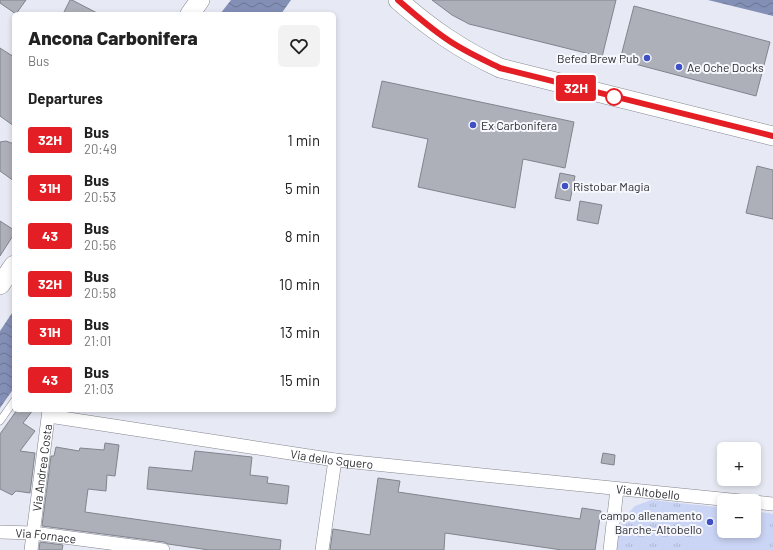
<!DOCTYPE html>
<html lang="en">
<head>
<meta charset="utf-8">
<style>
  body { margin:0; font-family:Barlow,sans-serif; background:#f2f2f2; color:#222; height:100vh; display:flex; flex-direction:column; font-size:15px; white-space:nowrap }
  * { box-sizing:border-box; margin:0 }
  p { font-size:13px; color:#767676 }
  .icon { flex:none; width:22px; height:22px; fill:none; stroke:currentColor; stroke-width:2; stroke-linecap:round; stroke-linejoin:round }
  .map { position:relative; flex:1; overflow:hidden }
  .side { position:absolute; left:12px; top:12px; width:324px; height:400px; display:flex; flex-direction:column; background:#fff; border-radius:6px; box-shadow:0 2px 6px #0003 }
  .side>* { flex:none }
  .badge { padding:0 8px; border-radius:3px; font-size:14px; line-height:26px }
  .tools { position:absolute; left:717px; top:442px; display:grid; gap:8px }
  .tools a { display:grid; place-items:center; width:44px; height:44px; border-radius:6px; background:#fff; box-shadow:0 2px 6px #0003; font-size:20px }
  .map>.badge { position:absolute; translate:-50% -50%; box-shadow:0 0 0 2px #fff }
  h2 { padding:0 16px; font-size:15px; line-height:36px }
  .round { display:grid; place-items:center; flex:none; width:42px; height:42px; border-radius:6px; background:#f2f2f2 }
  .headline { display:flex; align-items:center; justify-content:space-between; height:68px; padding:0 16px }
  h1 { font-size:19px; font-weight:800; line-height:30px }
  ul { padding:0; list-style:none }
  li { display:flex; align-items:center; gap:12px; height:48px; padding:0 16px }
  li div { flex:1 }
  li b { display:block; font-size:15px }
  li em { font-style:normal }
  li .badge { min-width:44px; font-weight:700; text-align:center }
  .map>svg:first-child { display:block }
  .grass { fill:url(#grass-tufts) }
  .pitch { fill:#cad4f4 }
  .water { fill:url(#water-waves) }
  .building { fill:#adb0b9; stroke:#81848d }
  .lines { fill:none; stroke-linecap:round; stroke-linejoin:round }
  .lane-casing { stroke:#83868f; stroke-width:8 }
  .street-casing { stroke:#83868f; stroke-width:14 }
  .secondary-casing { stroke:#83868f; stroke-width:20 }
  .lane { stroke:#fff; stroke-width:7 }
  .street { stroke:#fff; stroke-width:13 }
  .secondary { stroke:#fff; stroke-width:19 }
  .line-casing { stroke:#fff; stroke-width:9 }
  .line { stroke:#e31e24; stroke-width:6 }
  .poi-dot { fill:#3f50c4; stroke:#f6f8fe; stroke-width:1.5 }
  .stop-dot { fill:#fff; stroke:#e31e24; stroke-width:2 }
  .labels { text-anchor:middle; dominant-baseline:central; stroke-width:4; stroke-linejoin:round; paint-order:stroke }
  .poi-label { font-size:12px; fill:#2b2c30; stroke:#f6f8fe; text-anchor:start }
  .street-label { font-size:12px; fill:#2b2c30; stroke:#f6f8fe }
</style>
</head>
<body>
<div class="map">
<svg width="773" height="550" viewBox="0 0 773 550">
  <defs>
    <pattern id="grass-tufts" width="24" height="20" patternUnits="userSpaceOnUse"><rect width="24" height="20" fill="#cad4f4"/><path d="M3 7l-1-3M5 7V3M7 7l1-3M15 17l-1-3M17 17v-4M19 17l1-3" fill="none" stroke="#aeb6d2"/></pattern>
    <pattern id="water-waves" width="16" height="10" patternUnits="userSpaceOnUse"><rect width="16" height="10" fill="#848fb6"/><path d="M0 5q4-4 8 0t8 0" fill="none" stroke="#6c7594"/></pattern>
  </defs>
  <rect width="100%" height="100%" fill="#e7eaf4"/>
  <polygon class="grass" points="651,500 724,508 724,531 754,531 754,512 773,514 773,550 615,550 616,535 624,518 635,506"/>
  <polygon class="pitch" points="696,505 724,508 724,531 754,531 754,512 770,513 768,550 694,550"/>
  <g class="water">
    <polygon points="231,0 291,0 281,14 220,14"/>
    <polygon points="708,0 773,0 773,16"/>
    <polygon points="14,310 14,388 0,408 0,331"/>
  </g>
  <g class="building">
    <polygon points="0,0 26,0 16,14 0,3"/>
    <polygon points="70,0 72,0 99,14 63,14"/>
    <polygon points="432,0 616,0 602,57 469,24 452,15"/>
    <polygon points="634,6 770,42 756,96 620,60"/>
    <polygon points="0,48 14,57 14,126 0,116"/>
    <polygon points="382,81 574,122 565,168 523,159 515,208 418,187 428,139 372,127"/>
    <polygon points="6,141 14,144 14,181 0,171 0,142"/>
    <polygon points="757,166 773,170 773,219 746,213"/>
    <polygon points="560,173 575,176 570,201 555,198"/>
    <polygon points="580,201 602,205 598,224 577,220"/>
    <polygon points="0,221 14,230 14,234 0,256"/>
    <polygon points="17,410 33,410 23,423 35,431 20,451 35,453 30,493 16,491 12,495 0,489 0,434"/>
    <polygon points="105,443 119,445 115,476 107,475 106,491 88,489 85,512 281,540 280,550 209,550 168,544 164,542 42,526 51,456 54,456 56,447 79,451 80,448 104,450"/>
    <polygon points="195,451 252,457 250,475 268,477 267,483 289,486 287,504 147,489 149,467 192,471"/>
    <polygon points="603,453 615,455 614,465 601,463"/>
    <polygon points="378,478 400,481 398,492 580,519 582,508 601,511 595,550 562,550 445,533 444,550 330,550 333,529 370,535"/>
    <polygon points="40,542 63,545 62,550 39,550"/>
  </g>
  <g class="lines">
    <defs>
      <polyline id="lane" points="0,421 14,401"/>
      <g id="street">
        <path id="s1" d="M49,416L335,460L741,501"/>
        <polyline points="754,502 773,504"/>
        <path id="s2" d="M0,532L33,533L163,550"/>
        <path id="s3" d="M31,550L49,410"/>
        <polyline points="322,550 335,460"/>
        <polyline points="610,550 617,489"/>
      </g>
      <g id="secondary">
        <path d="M398,0C431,29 460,49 500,68L773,136"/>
        <polyline points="190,14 200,0"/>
        <polyline points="0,285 14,265"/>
      </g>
    </defs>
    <use href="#lane" class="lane-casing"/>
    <use href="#street" class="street-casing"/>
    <use href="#secondary" class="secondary-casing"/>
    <use href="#lane" class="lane"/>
    <use href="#street" class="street"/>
    <use href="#secondary" class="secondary"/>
  </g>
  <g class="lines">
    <defs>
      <path id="line" d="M398,0C414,14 430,28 448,40C464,51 482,59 500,68L773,136"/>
    </defs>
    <use href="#line" class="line-casing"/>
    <use href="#line" class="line"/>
  </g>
  <g class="poi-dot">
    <circle cx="647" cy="58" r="4"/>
    <circle cx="679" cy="67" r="4"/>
    <circle cx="473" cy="125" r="4"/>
    <circle cx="565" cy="186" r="4"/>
    <circle cx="710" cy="522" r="4"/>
  </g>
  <circle class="stop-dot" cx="614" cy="97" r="8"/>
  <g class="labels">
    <g class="poi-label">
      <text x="639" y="58" text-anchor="end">Befed Brew Pub</text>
      <text x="687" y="67">Ae Oche Docks</text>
      <text x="481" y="125">Ex Carbonifera</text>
      <text x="573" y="186">Ristobar Magia</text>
      <text x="702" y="515" text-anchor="end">campo allenamento<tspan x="702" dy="14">Barche-Altobello</tspan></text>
    </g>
    <g class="street-label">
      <text stroke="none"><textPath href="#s1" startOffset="286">Via dello Squero</textPath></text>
      <text stroke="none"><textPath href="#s3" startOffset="83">Via Andrea Costa</textPath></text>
      <text stroke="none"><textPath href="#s1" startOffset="604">Via Altobello</textPath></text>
      <text stroke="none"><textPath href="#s2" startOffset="46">Via Fornace</textPath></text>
    </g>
  </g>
</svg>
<div class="tools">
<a>+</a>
<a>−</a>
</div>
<b class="badge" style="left:576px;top:88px;background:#e31e24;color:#fff">32H</b>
<section class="side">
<div class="headline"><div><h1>Ancona Carbonifera</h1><p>Bus</p></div><a class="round"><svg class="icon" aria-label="heart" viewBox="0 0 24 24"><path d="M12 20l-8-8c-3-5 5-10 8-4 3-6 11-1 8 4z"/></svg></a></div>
<h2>Departures</h2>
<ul>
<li><span class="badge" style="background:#e31e24;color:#fff">32H</span><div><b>Bus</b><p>20:49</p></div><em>1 min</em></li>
<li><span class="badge" style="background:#e31e24;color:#fff">31H</span><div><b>Bus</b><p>20:53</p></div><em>5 min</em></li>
<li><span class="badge" style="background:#e31e24;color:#fff">43</span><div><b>Bus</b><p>20:56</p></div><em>8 min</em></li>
<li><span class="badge" style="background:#e31e24;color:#fff">32H</span><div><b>Bus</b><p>20:58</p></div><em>10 min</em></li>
<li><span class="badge" style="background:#e31e24;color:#fff">31H</span><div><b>Bus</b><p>21:01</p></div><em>13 min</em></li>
<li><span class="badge" style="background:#e31e24;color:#fff">43</span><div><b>Bus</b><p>21:03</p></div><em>15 min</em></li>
</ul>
</section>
</div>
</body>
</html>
